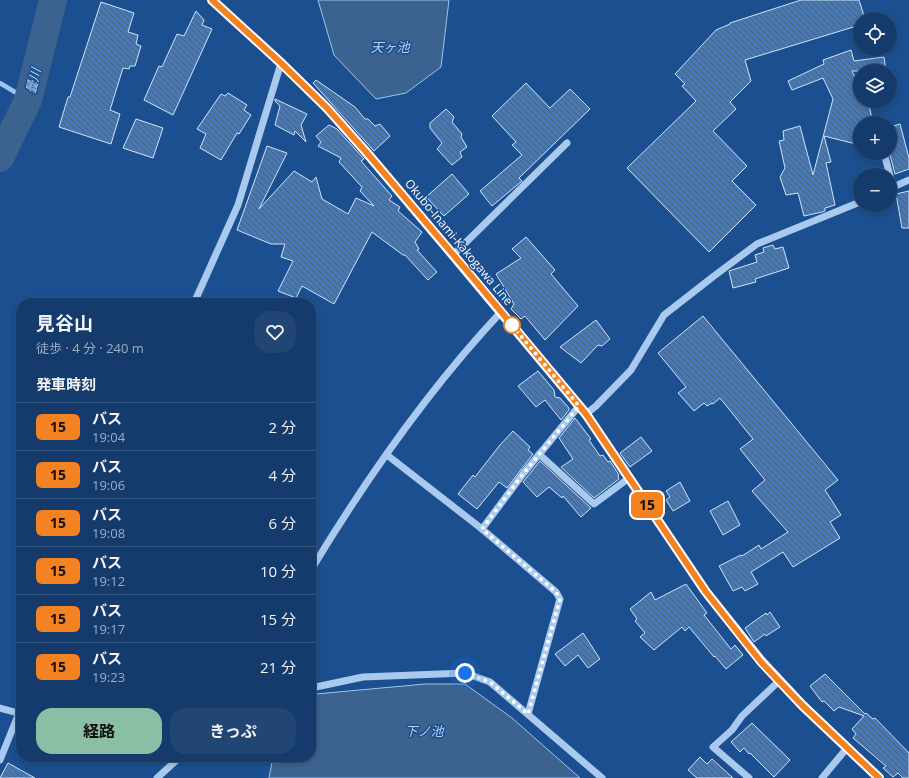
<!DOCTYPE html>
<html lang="ja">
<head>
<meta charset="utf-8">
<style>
  body { margin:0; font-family:"Open Sans","Noto Sans JP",sans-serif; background:#214673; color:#f1f3f6; height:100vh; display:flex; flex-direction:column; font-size:15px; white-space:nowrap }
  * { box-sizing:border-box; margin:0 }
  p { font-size:13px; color:#9dadc1 }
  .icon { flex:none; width:22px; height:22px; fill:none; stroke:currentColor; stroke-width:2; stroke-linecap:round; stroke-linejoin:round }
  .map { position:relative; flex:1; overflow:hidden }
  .panel { position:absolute; left:16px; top:298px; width:300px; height:464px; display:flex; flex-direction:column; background:#143b6b; border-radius:16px; box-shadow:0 2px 6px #0003,0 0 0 1px #33557e }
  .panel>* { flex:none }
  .badge { padding:0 8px; border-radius:6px; font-size:14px; line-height:26px }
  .controls { position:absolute; left:853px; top:12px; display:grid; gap:8px }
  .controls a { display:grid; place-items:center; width:44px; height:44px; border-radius:50%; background:#143b6b; box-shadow:0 2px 6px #0003,0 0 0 1px #33557e; font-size:20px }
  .you { position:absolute; width:20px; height:20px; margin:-10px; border:3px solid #fff; border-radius:50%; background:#1a73e8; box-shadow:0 0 0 6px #1a73e833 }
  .map>.badge { position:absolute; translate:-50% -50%; box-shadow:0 0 0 2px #fff }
  h2 { padding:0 20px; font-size:15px; line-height:36px }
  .round { display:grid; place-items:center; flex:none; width:42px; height:42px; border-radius:16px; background:#214673 }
  .headline { display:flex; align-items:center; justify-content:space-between; height:68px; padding:0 20px }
  h1 { font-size:19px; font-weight:700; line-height:30px }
  .action { display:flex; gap:8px; margin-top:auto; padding:8px 20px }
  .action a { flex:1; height:46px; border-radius:16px; background:#8abfa5; color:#111; font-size:16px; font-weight:700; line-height:46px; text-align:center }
  .action a+a { background:#214673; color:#f1f3f6 }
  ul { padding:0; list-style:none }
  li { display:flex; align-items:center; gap:12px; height:48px; padding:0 20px; border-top:1px solid #33557e }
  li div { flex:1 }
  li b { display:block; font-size:15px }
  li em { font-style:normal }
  li .badge { min-width:44px; font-weight:700; text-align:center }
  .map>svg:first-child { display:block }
  .water { fill:#3c6290; stroke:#9cc4f0 }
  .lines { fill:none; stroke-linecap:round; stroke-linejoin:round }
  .stream { stroke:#9cc4f0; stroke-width:4.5 }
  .river { stroke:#3c6290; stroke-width:28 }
  .building { fill:url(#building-back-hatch); stroke:#cfe3fa }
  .minor { stroke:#a9c9ee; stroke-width:7 }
  .major { stroke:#f0f6ff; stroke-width:10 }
  .line-casing { stroke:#fff; stroke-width:9 }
  .line { stroke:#f58220; stroke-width:6 }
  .walk { stroke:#fff; stroke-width:4; stroke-dasharray:0 7.2 }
  .stop-dot { fill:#fff; stroke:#f58220; stroke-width:2 }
  .labels { text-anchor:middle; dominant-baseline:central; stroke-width:3; stroke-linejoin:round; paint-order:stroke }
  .street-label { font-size:12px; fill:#fff; stroke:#1b4f8f }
  .water-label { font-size:13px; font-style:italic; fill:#b5d3f5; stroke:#1b4f8f }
</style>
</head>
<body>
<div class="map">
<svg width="909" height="778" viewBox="0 0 909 778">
  <defs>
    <pattern id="building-back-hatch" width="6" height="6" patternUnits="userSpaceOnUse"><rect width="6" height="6" fill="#4478b7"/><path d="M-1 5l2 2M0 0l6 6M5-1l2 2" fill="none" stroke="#486282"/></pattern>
  </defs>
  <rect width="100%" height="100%" fill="#1b4f8f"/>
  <g class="water">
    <polygon points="318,0 449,0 441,67 406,93 376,99 334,55"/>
    <polygon points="425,684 465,684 512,718 580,778 269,778 273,757 311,757 311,697 316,694"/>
  </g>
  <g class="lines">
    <polyline class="stream" points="0,83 28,100"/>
    <polyline class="river" points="0,158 28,100 53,0"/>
  </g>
  <g class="building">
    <polygon points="801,0 859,0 865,19 860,19 860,25 745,60 751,81 730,102 736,109 713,131 747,166 732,181 756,205 709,252 627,168 696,101 682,86 685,84 675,74 716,30 730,24 730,23"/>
    <polygon points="101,2 134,13 128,32 138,35 136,44 141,46 135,66 130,66 129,69 123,68 110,110 120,114 111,144 59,127 68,97 70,97"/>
    <polygon points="196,11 204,20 202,25 212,29 173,115 144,100 159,66 162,67 177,34 184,36"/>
    <polygon points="851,50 854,61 884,57 886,71 852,71 860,88 860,103 868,101 872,119 860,123 856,144 824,136 831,162 826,163 835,205 825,208 825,211 822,212 804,216 798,193 786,195 780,177 785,168 779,141 784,140 783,131 800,126 813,175 833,99 823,78 792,90 788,81 824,64 823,60"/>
    <polygon points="316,80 355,107 365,119 368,119 375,126 380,124 390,136 374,151 313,83"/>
    <polygon points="526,83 550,108 570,89 590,109 519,178 522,181 492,206 480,191 522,155 512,145 516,142 492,116"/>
    <polygon points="228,93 247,105 244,110 251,115 239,134 237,133 221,160 200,148 206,134 197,129 221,94 225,96"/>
    <polygon points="275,99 307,114 301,125 306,142 295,131 294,135 275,125 280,106 275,101"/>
    <polygon points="446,109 454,117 452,122 462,134 461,137 467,147 460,152 462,157 452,165 437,149 442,143 430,128 430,123"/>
    <polygon points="136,119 163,128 153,158 123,148"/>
    <polygon points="900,124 909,158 909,169 895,174 890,155 890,127"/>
    <polygon points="329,125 337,129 364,159 361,161 392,196 389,200 400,207 398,211 422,232 415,242 419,249 417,250 437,272 428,280 405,255 403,255 372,232 334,304 302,286 296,298 278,291 293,261 281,257 285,244 271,244 237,230 267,146 287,153 259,209 294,171 312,182 316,177 322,199 348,214 356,198 374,206 360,191 362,187 339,162 341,158 318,146 321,142 316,136"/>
    <polygon points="452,174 469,194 444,216 426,197"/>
    <polygon points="909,191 909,228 902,228 896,194"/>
    <polygon points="526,237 555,270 551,274 578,306 545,340 525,316 521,319 511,309 514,304 496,274 521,258 512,249"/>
    <polygon points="773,245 775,249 783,247 789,268 755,279 756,282 733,288 729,271 757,262 755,255 764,252 763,248"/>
    <polygon points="703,316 838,480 825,490 841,515 830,522 840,538 793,567 783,552 751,572 758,584 745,591 742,587 733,591 719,566 741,555 742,556 759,545 761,549 788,532 752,491 765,480 740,449 753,439 720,398 713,404 712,403 707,406 704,403 694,411 678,393 686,387 658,353"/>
    <polygon points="596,320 610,339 602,346 598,345 581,363 560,347"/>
    <polygon points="538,371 554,390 555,397 560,398 569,408 569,410 561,420 545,400 536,407 518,386"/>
    <polygon points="575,418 591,439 589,440 600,456 603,455 608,462 610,461 619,475 618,476 619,479 594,498 561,467 573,459 559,438"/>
    <polygon points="513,431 530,447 528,450 533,454 507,488 499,482 477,509 458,494 473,475 475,477 500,445"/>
    <polygon points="641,437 652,451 630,467 620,453"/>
    <polygon points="540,461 591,508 581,517 563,496 562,498 549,487 537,497 523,482"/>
    <polygon points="680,482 690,501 673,511 666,500 670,497 666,491"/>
    <polygon points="728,501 740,525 723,535 710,511"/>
    <polygon points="686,584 707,613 704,615 731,649 735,645 743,655 726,669 715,656 714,657 689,627 685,631 682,627 654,650 640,637 645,633 635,621 637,619 630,609 651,592 655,600"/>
    <polygon points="770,612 780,627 766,636 765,634 754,642 745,628 766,613 767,615"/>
    <polygon points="583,633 600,659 588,668 578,655 565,666 555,654"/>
    <polygon points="825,674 865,714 866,713 873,719 875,718 909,753 909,778 903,778 898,773 893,777 883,768 886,766 853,738 856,734 852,729 864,716 839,707 834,711 824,701 822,702 810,686"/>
    <polygon points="752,723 790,760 774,777 750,753 749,754 744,748 740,752 731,742"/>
    <polygon points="700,757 707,764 712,759 733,778 697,778 688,770"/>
    <polygon points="8,763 35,778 0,778"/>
  </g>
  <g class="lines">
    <g class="minor">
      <polyline points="884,153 893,187"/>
      <polyline points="891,188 909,180"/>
      <polyline points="453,255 567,143"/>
      <polyline points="194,303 238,205 281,63"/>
      <polyline points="586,414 596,406 631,370 664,315 714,276 757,244 860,202"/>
      <polyline points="539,454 594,504 629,478"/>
      <polyline points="387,455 482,529 556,592 560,599 528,714"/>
      <polyline points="482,529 523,474 579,406"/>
      <path d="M311,570C366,479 428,390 501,312"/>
      <polyline points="311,688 363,677 465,673 490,682 602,778"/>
      <polyline points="0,708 18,713"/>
      <polyline points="0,760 21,708"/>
      <polyline points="157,778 180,757"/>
      <polyline points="749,778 713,747 732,730 742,716 779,681"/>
      <polyline points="822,778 847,748"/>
    </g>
    <polyline class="major" points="212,0 281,63 327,108 367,153 453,255 586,414 706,592 761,661 802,705 879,778"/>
  </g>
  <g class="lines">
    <defs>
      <polyline id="line" points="212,0 281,63 327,108 367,153 473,278 586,414 706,592 761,662 802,705 879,778"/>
    </defs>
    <use href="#line" class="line-casing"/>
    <use href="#line" class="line"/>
    <polyline class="walk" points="465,673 490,682 528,714 560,599 556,592 482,529 523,474 579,406 511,324 512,325"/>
  </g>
  <circle class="stop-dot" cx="512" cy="325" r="8"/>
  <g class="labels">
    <g class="street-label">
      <text transform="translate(459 242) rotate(50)">Okubo-Inami-Kakogawa Line</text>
    </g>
    <g class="water-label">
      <text x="390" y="47">天ヶ池</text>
      <text transform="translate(33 81) rotate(-76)">曇川</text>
      <text x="424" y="731">下ノ池</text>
    </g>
  </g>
</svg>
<div class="controls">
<a><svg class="icon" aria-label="locate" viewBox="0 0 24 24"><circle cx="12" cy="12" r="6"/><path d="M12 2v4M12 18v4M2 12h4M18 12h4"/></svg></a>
<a><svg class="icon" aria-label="layers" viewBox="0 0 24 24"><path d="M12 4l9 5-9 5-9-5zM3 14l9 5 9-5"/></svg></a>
<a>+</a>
<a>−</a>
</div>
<div class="you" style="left:465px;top:673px"></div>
<b class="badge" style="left:647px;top:505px;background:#f58220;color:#111">15</b>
<section class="panel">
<div class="headline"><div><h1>見谷山</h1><p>徒歩 · 4 分 · 240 m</p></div><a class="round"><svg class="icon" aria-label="heart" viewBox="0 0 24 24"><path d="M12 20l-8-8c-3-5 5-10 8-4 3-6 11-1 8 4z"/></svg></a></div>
<h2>発車時刻</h2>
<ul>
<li><span class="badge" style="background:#f58220;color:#111">15</span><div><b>バス</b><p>19:04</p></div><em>2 分</em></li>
<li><span class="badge" style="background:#f58220;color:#111">15</span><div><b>バス</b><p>19:06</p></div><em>4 分</em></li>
<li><span class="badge" style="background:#f58220;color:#111">15</span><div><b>バス</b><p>19:08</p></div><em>6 分</em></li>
<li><span class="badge" style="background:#f58220;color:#111">15</span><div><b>バス</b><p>19:12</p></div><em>10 分</em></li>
<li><span class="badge" style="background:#f58220;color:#111">15</span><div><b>バス</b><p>19:17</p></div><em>15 分</em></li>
<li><span class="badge" style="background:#f58220;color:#111">15</span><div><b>バス</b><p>19:23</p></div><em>21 分</em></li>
</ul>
<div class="action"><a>経路</a><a>きっぷ</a></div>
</section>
</div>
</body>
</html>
